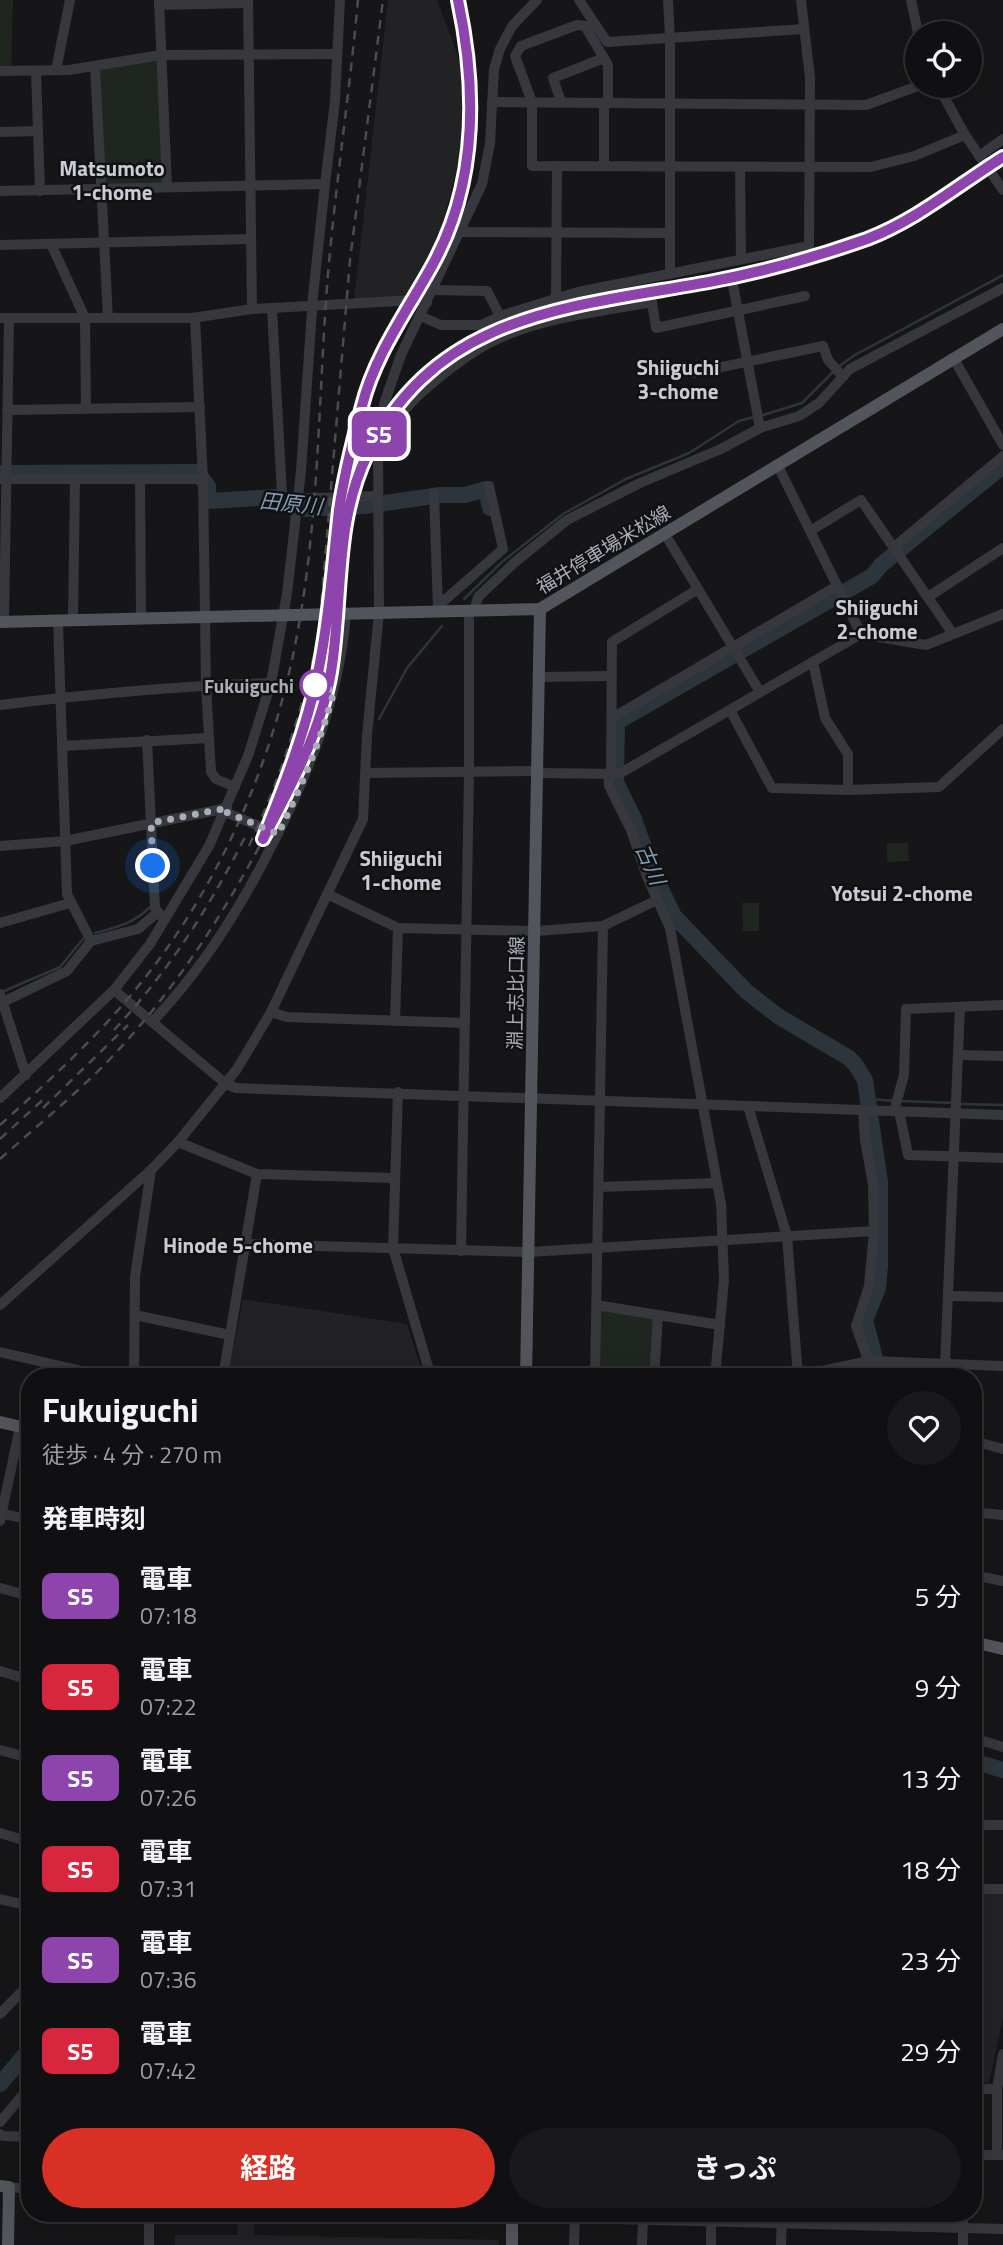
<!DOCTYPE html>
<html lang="ja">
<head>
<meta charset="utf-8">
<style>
  body { margin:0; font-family:"Titillium Web","Noto Sans JP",sans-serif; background:#19191b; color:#f1f3f6; height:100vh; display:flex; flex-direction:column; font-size:26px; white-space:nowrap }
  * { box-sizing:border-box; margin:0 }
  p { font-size:23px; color:#9c9d9f }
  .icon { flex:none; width:38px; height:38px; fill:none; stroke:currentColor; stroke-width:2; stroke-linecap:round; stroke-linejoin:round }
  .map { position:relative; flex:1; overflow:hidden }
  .sheet { position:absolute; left:21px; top:1368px; width:961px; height:854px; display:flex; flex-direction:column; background:#101012; border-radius:28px; box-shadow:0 7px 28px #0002,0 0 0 2px #303032 }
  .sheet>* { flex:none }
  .badge { padding:0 14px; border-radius:10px; font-size:24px; line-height:46px }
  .tools { position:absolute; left:905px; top:21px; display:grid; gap:14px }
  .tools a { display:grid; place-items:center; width:77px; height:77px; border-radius:50%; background:#101012; box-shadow:0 7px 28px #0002,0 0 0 2px #303032; font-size:35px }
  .you { position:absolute; width:35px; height:35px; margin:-18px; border:5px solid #fff; border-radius:50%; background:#1a73e8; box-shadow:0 0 0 10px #1a73e833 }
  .map>.badge { position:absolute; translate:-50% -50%; box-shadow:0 0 0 4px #fff }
  h2 { padding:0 21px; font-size:26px; line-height:63px }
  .round { display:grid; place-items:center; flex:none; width:74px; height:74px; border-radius:37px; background:#19191b }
  .overview { display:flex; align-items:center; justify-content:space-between; height:119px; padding:0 21px }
  h1 { font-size:33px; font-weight:700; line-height:52px }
  .button { display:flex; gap:14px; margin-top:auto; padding:14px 21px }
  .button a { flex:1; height:80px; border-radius:42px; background:#d93025; color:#fff; font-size:28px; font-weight:700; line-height:80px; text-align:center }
  .button a+a { background:#19191b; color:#f1f3f6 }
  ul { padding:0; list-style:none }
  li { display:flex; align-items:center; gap:21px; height:91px; padding:0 21px }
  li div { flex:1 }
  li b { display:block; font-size:26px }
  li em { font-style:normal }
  li .badge { min-width:77px; font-weight:700; text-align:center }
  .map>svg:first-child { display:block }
  .built { fill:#222225 }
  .green { fill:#1e261f }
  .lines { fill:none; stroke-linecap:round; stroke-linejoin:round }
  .stream { stroke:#2c353c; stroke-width:2.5 }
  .river { stroke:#2c353c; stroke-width:16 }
  .minor { stroke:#37383d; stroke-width:10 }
  .major { stroke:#53555c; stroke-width:12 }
  .rail { stroke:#4a4c52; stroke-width:2.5; stroke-dasharray:9 7; stroke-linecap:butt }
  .line-casing { stroke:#fff; stroke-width:16 }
  .line { stroke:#8e44ad; stroke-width:10 }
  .walk { stroke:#a8adb8; stroke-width:7; stroke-dasharray:0 12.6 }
  .stop-dot { fill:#fff; stroke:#8e44ad; stroke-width:3.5 }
  .labels { text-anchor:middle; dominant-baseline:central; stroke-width:5; stroke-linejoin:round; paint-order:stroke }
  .street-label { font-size:19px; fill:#a8adb8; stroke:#111113 }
  .stop-label { font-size:19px; font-weight:bold; fill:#a8adb8; stroke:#111113; text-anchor:end }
  .neighbourhood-label { font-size:21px; font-weight:bold; fill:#c9ccd4; stroke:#111113 }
  .water-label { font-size:21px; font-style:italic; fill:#7f9bb3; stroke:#111113 }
</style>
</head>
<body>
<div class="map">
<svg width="1003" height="2245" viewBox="0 0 1003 2245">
  <rect width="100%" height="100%" fill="#161618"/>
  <g class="built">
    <polygon points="388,0 437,0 463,70 464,110 460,154 444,220 422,272 407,298 354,301"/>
    <polygon points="243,1299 407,1324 424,1377 228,1377"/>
    <polygon points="973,1893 1003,1894 1003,2018 989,2083 973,2083"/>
    <polygon points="238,2214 254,2214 254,2235 499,2240 499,2245 175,2245 175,2235 237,2235"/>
  </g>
  <g class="green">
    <polygon points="0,0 13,0 11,71 0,71"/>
    <polygon points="161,55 167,187 101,190 95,69"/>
    <polygon points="887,843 908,843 909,861 887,862"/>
    <polygon points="742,903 759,903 759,931 743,931"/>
    <polygon points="596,1305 658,1315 654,1377 595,1377"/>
  </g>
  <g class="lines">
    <g class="stream">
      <polyline points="838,367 855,355 1003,275"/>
      <polyline points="760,416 802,403 833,372"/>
      <polyline points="464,599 502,562 563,514 626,479 689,453 739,421 754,417"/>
      <polyline points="379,719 407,668 442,626"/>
      <path d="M95,933C117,927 133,924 150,907"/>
      <polyline points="4,991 60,967 83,939"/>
      <polyline points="869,1099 895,1101"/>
      <polyline points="901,1101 954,1103"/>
      <polyline points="961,1104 1003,1105"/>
    </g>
    <g class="river">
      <polyline points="0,473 196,472 208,486 208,501 276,497 304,509 365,506 440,495 465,495 486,489 490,508"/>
      <polyline points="880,1377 865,1320 878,1288 880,1266 880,1182 865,1080 855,1064 849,1058 778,1016 747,992 674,916 653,873 634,819 616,782 617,722 872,576 881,565 1003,466"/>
      <polyline points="973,1761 1003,1770"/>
      <polyline points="0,2084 30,2049"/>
    </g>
    <g class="minor">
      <polyline points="159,0 167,187"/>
      <polyline points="248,0 252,309"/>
      <polyline points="579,0 607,42 804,29"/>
      <polyline points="668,0 670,37 670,274"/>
      <polyline points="911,0 918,33"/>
      <polyline points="159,5 248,3"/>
      <polyline points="95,66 108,318"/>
      <polyline points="56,70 70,0"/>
      <polyline points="0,71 69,70 161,55 337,54"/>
      <polyline points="36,71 40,191"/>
      <polyline points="938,86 965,135 1003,190"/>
      <polyline points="492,102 866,105 918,86"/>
      <polyline points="561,102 553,78 604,58"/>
      <polyline points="608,103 608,65 585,26 577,25 521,46 515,56 532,102 532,166 871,167 914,156 965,135"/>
      <polyline points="0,132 38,131"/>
      <polyline points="979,156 1003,139"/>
      <polyline points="604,166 604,103"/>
      <polyline points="740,167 741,259"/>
      <polyline points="0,191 325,184 335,101 340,0"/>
      <polyline points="461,232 670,233"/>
      <polyline points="51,244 85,318 86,408"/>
      <polyline points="0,245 250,239"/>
      <polyline points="733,285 760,428"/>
      <polyline points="433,290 487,291 500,316"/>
      <polyline points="556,298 557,166"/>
      <polyline points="272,309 282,495 285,499 377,496"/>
      <polyline points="420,316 441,325 482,325 500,316 578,292 809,246 810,78 801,0"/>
      <polyline points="0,318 192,318 252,309 416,300 427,303"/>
      <polyline points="195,318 203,479 206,685 211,772 216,779 235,787"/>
      <polyline points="954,359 1003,445"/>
      <polyline points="693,373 823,346 828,360 843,377"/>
      <polyline points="7,410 200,407"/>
      <path d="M380,423C405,416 404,408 422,392C439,377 458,362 477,350C529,318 594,313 652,302L656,328L805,296"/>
      <polyline points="778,466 861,634"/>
      <polyline points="0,479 203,479"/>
      <polyline points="140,479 141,618"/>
      <polyline points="434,493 438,609"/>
      <polyline points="810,531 861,500 953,634"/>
      <polyline points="665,534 760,692"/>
      <polyline points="894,547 1003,456"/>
      <polyline points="928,597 1003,548"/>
      <polyline points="438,606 503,549 489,486"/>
      <polyline points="474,611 478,597 514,563 567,520 640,483 721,449 760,428 799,416 819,403 850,369 1003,288"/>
      <polyline points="73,620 75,479"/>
      <polyline points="58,621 67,894 91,941 138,929 158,912"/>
      <polyline points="4,622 9,320"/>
      <polyline points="813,662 825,718 848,754 848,790"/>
      <polyline points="540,677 612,676"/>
      <path d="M0,705C90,694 180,686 271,683"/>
      <polyline points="730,710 772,788 848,790 939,787 1003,729"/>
      <polyline points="612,718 837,586"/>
      <polyline points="147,740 155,908 162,917"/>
      <polyline points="62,746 209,738"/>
      <polyline points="366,773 539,771"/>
      <polyline points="539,773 619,774 861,634 926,645 1003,614"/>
      <polyline points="608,774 609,786 631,830 648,879 670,928 721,1204 724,1279 715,1377"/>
      <polyline points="611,774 612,642 698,589"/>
      <polyline points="225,812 278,834"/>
      <polyline points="0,846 65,841 227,808"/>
      <polyline points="327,894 398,928 536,931 603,926 657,900"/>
      <polyline points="0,923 70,903"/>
      <polyline points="114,990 226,1084 236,1088 1003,1115"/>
      <polyline points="0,994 26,1075"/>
      <polyline points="3,1002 67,971 91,941"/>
      <polyline points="271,1012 287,1017 464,1023"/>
      <polyline points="395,1021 398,928"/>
      <path d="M152,1022C201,971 237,914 269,851C308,776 339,699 346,614"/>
      <polyline points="959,1055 1003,1056"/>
      <polyline points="398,1092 393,1248 431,1377"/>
      <polyline points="0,1098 114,990 150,944 209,846 248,756 271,683 287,594 301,471 313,296 325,184"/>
      <polyline points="748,1106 787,1236 798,1377"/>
      <polyline points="863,1110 865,1140 873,1184 874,1231 869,1286 856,1326 874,1377"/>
      <polyline points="894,1111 904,1075 906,1009 1003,1005"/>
      <polyline points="899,1111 908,1155 1003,1158"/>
      <polyline points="178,1142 257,1174 394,1178"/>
      <polyline points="599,1187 717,1183"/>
      <polyline points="245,1244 529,1252 874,1231"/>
      <polyline points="461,1251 469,772 469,611"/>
      <polyline points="948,1296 1003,1297"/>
      <polyline points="0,1305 151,1170 178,1142 237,1069 271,1012 363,819 367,735 379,613 378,448 384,404 401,355 482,184 490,143 494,69 500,49 512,26 537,0"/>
      <polyline points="596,1305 720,1325"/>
      <polyline points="135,1315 230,1335"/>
      <polyline points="0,1352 108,1377"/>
      <polyline points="886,1362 887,1377"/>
      <polyline points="945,1365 960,1007"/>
      <polyline points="431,1373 477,1377"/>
      <polyline points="134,1377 135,1277 151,1170"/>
      <polyline points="223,1377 257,1174"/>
      <polyline points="595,1377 603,926"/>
      <polyline points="654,1377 658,1315"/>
      <polyline points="794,1377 869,1361 1003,1366"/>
      <polyline points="973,1441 1003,1449"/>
      <polyline points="973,1512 1003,1515"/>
      <polyline points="0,1513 30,1520"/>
      <polyline points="0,1521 20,1427"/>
      <polyline points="973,1575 1003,1581"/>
      <polyline points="0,1588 30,1596"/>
      <polyline points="0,1671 30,1680"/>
      <polyline points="973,1738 1003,1747"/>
      <polyline points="0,1750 30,1758"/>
      <polyline points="973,1825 1003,1825"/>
      <polyline points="0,1833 30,1842"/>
      <polyline points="973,1889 1003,1889"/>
      <polyline points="0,1899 30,1906"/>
      <polyline points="0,2014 30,1983"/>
      <polyline points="973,2089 997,2089"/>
      <polyline points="0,2122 30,2086"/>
      <polyline points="0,2134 3,2136 30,2137"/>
      <polyline points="973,2155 1002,2155"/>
      <polyline points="997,2155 997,2089 1003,2054"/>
      <polyline points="9,2187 30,2189"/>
      <polyline points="560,2214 575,2218 1003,2229"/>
      <polyline points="149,2245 149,2214"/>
      <polyline points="574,2245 575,2214"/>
      <polyline points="642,2245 643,2220"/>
      <polyline points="711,2245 711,2221"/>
      <polyline points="781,2245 782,2214"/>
      <polyline points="963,2245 963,2214"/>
    </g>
    <g class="major">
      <polyline points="0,622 540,609 1003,329"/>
      <polyline points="526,1377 540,609"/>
      <polyline points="0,1422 30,1429"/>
      <polyline points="973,1642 1003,1649"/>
      <polyline points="0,2186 9,2187 8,2245"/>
      <polyline points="512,2245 512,2214"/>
    </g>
    <g class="rail">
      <path d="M339,514C345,458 359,399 385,349C412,295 448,246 463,186C478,125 471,60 458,0"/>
      <path d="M249,846C281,777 304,706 319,632L350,260L383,0"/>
      <path d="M114,1030C169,971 211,905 247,833"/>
      <polyline points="43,1108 128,1025"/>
      <path d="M0,1125C41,1088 82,1051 119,1009C217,898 278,757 301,612C318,510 319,403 326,300C333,200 349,100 358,0"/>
      <polyline points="0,1139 47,1096"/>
      <path d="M0,1159C37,1126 75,1095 109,1060C173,993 221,918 264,838C283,801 302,764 316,725C327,696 334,665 336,634C339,598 338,562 344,526C354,471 382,416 423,378C492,313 587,304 675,288C726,279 777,267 826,252C858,242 890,230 919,214C949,198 974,175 1003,158"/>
    </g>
  </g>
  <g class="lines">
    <defs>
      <path id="line" d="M458,0C477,89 478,182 433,264C408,310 375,354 362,406C353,440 344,475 339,510C333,564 329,619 318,673C306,730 285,784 263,839C291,786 321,731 331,672C343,599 334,524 367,455C436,312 572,307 709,282C762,272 816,257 867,239C917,220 958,185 1003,157"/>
    </defs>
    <use href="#line" class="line-casing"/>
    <use href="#line" class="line"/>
    <path class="walk" d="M153,866L151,823L227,808L226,812L278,834C301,788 321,740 334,691L315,685"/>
  </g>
  <circle class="stop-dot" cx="315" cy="685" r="14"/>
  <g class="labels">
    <g class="street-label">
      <text transform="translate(603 549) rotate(-31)">福井停車場米松線</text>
      <text transform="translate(515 993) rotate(-89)">淵上志比口線</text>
    </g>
    <g class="stop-label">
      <text x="294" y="685">Fukuiguchi</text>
    </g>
    <g class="neighbourhood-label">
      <text x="112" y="168">Matsumoto<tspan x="112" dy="24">1-chome</tspan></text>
      <text x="678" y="367">Shiiguchi<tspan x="678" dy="24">3-chome</tspan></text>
      <text x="877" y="607">Shiiguchi<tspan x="877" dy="24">2-chome</tspan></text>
      <text x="401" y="858">Shiiguchi<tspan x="401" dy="24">1-chome</tspan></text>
      <text x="902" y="893">Yotsui 2-chome</text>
      <text x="238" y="1245">Hinode 5-chome</text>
    </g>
    <g class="water-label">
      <text transform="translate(291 503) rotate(6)">田原川</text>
      <text transform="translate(651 864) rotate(67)">古川</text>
    </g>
  </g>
</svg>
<div class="tools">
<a><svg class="icon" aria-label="locate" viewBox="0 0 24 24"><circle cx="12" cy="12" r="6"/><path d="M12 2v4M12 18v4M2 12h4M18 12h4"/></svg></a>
</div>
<div class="you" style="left:153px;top:866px"></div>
<b class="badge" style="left:379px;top:434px;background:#8e44ad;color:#fff">S5</b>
<section class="sheet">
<div class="overview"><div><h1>Fukuiguchi</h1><p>徒歩 · 4 分 · 270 m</p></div><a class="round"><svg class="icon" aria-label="heart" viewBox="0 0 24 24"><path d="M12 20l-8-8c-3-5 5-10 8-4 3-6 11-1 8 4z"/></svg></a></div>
<h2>発車時刻</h2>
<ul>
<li><span class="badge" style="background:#8e44ad;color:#fff">S5</span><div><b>電車</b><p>07:18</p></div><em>5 分</em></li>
<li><span class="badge" style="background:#d7263d;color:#fff">S5</span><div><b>電車</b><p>07:22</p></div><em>9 分</em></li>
<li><span class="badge" style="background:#8e44ad;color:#fff">S5</span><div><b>電車</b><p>07:26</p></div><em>13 分</em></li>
<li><span class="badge" style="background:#d7263d;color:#fff">S5</span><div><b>電車</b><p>07:31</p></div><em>18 分</em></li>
<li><span class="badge" style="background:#8e44ad;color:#fff">S5</span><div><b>電車</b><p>07:36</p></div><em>23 分</em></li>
<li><span class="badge" style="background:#d7263d;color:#fff">S5</span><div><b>電車</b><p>07:42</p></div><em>29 分</em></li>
</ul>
<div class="button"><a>経路</a><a>きっぷ</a></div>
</section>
</div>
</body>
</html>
